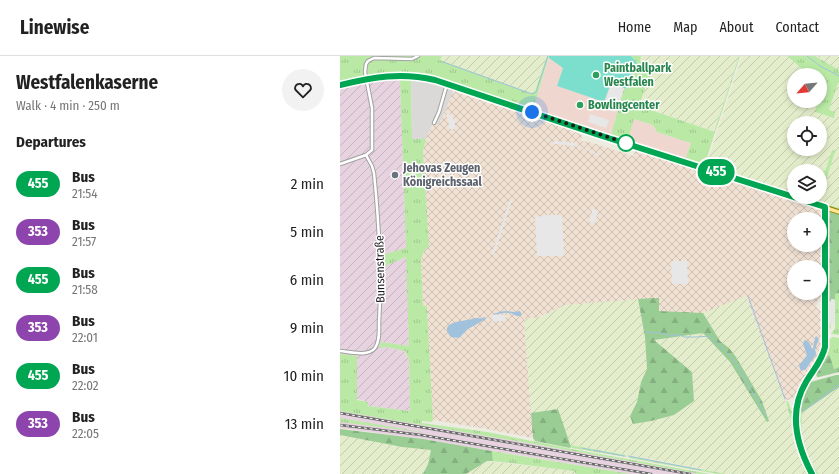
<!DOCTYPE html>
<html lang="en">
<head>
<meta charset="utf-8">
<style>
  body { margin:0; font-family:"Fira Sans Condensed",sans-serif; background:#f2f2f2; color:#222; height:100vh; display:flex; flex-direction:column; font-size:15px; white-space:nowrap }
  * { box-sizing:border-box; margin:0 }
  p { font-size:13px; color:#767676 }
  .icon { flex:none; width:22px; height:22px; fill:none; stroke:currentColor; stroke-width:2; stroke-linecap:round; stroke-linejoin:round }
  .map { position:relative; flex:1; overflow:hidden }
  .side { display:flex; flex-direction:column; background:#fff; width:340px }
  .side>* { flex:none }
  .badge { padding:0 8px; border-radius:13px; font-size:14px; line-height:26px }
  .needle { width:26px; rotate:243deg }
  .tools { position:absolute; left:447px; top:12px; display:grid; gap:8px }
  .tools a { display:grid; place-items:center; width:40px; height:40px; border-radius:50%; background:#fff; box-shadow:0 2px 6px #0003; font-size:20px }
  .you { position:absolute; width:20px; height:20px; margin:-10px; border:3px solid #fff; border-radius:50%; background:#1a73e8; box-shadow:0 0 0 6px #1a73e833 }
  .map>.badge { position:absolute; translate:-50% -50%; box-shadow:0 0 0 2px #fff }
  h2 { padding:0 16px; font-size:15px; line-height:36px }
  .round { display:grid; place-items:center; flex:none; width:42px; height:42px; border-radius:21px; background:#f2f2f2 }
  .summary { display:flex; align-items:center; justify-content:space-between; height:68px; padding:0 16px }
  h1 { font-size:19px; font-weight:700; line-height:30px }
  ul { padding:0; list-style:none }
  li { display:flex; align-items:center; gap:12px; height:48px; padding:0 16px }
  li div { flex:1 }
  li b { display:block; font-size:15px }
  li em { font-style:normal }
  li .badge { min-width:44px; font-weight:700; text-align:center }
  header { display:flex; align-items:center; gap:24px; box-sizing:border-box; height:56px; padding:0 20px; background:#fff; border-bottom:1px solid #e0e0e0 }
  header strong { font-size:19px }
  nav { display:flex; gap:22px; margin-inline-start:auto; font-size:14px }
  main { display:flex; flex:1; min-height:0 }
  .map>svg:first-child { display:block }
  .residential { fill:#dad9d8 }
  .commercial { fill:#efd7cf }
  .industrial { fill:url(#industrial-furrows) }
  .military { fill:url(#military-cross-hatch); fill-rule:evenodd }
  .railway { fill:#e7d2df }
  .farmland { fill:url(#farmland-furrows); fill-rule:evenodd }
  .grass { fill:url(#grass-tufts) }
  .forest { fill:url(#forest-firs) }
  .pitch { fill:#7cdecc }
  .parking { fill:#e7e7e7 }
  .water { fill:#a0c2dc }
  .lines { fill:none; stroke-linecap:round; stroke-linejoin:round }
  .stream { stroke:#a0c2dc; stroke-width:1 }
  .minor-casing { stroke:#a2a2a2; stroke-width:4.5 }
  .major-casing { stroke:#938000; stroke-width:5.5 }
  .minor { stroke:#fff; stroke-width:2.5 }
  .major { stroke:#fde596; stroke-width:3.5 }
  .rail-casing { stroke:#696969; stroke-width:2.5 }
  .rail { stroke:#fff; stroke-width:1; stroke-dasharray:3; stroke-linecap:butt }
  .line-casing { stroke:#fff; stroke-width:9 }
  .line { stroke:#00a651; stroke-width:6 }
  .walk { stroke:#1b1b1b; stroke-width:4; stroke-dasharray:0 7.2 }
  .leisure-dot { fill:#2e9e5b; stroke:#fff; stroke-width:1.5 }
  .stop-dot { fill:#fff; stroke:#00a651; stroke-width:2 }
  .worship-dot { fill:#6b7280; stroke:#fff; stroke-width:1.5 }
  .labels { text-anchor:middle; dominant-baseline:central; stroke-width:3; stroke-linejoin:round; paint-order:stroke }
  .leisure-label { font-size:12px; font-weight:bold; fill:#27864d; stroke:#fff; text-anchor:start }
  .worship-label { font-size:12px; font-weight:bold; fill:#5b616d; stroke:#fff; text-anchor:start }
  .street-label { font-size:12px; fill:#1b1b1b; stroke:#fff }
</style>
</head>
<body>
<header>
<strong>Linewise</strong>
<nav><a>Home</a><a>Map</a><a>About</a><a>Contact</a></nav>
</header>
<main>
<section class="side">
<div class="summary"><div><h1>Westfalenkaserne</h1><p>Walk · 4 min · 250 m</p></div><a class="round"><svg class="icon" aria-label="heart" viewBox="0 0 24 24"><path d="M12 20l-8-8c-3-5 5-10 8-4 3-6 11-1 8 4z"/></svg></a></div>
<h2>Departures</h2>
<ul>
<li><span class="badge" style="background:#00a651;color:#fff">455</span><div><b>Bus</b><p>21:54</p></div><em>2 min</em></li>
<li><span class="badge" style="background:#8e44ad;color:#fff">353</span><div><b>Bus</b><p>21:57</p></div><em>5 min</em></li>
<li><span class="badge" style="background:#00a651;color:#fff">455</span><div><b>Bus</b><p>21:58</p></div><em>6 min</em></li>
<li><span class="badge" style="background:#8e44ad;color:#fff">353</span><div><b>Bus</b><p>22:01</p></div><em>9 min</em></li>
<li><span class="badge" style="background:#00a651;color:#fff">455</span><div><b>Bus</b><p>22:02</p></div><em>10 min</em></li>
<li><span class="badge" style="background:#8e44ad;color:#fff">353</span><div><b>Bus</b><p>22:05</p></div><em>13 min</em></li>
</ul>
</section>
<div class="map">
<svg width="499" height="418" viewBox="0 0 499 418">
  <defs>
    <pattern id="industrial-furrows" width="10" height="10" patternUnits="userSpaceOnUse"><rect width="10" height="10" fill="#e7d2df"/><path d="M-1 1l2-2M0 10L10 0M9 11l2-2" fill="none" stroke="#c6b4bf"/></pattern>
    <pattern id="military-cross-hatch" width="8" height="8" patternUnits="userSpaceOnUse"><rect width="8" height="8" fill="#f0e1d3"/><path d="M0 0l8 8M0 8l8-8" fill="none" stroke="#cdc0b5"/></pattern>
    <pattern id="farmland-furrows" width="10" height="10" patternUnits="userSpaceOnUse"><rect width="10" height="10" fill="#e4edcb"/><path d="M-1 1l2-2M0 10L10 0M9 11l2-2" fill="none" stroke="#c3cbae"/></pattern>
    <pattern id="grass-tufts" width="24" height="20" patternUnits="userSpaceOnUse"><rect width="24" height="20" fill="#b9e9a5"/><path d="M3 7l-1-3M5 7V3M7 7l1-3M15 17l-1-3M17 17v-4M19 17l1-3" fill="none" stroke="#9ec78d"/></pattern>
    <pattern id="forest-firs" width="22" height="20" patternUnits="userSpaceOnUse"><rect width="22" height="20" fill="#9acd94"/><path d="M5 1l3.5 6h-7zM16 11l3.5 6h-7z" fill="#84af7f"/></pattern>
  </defs>
  <rect width="100%" height="100%" fill="#edece1"/>
  <polygon class="residential" points="71,24 85,25 117,34 113,36 99,69 93,67 86,83 72,83"/>
  <g class="commercial">
    <polygon points="209,2 223,12 217,30 264,46 271,27 284,33 271,78 193,54"/>
    <polygon points="294,63 313,69 317,76 351,87 345,104 288,84"/>
  </g>
  <polygon class="industrial" points="60,24 66,192 43,199 43,210 67,201 69,290 41,286 39,292 46,291 64,295 69,304 70,355 28,350 28,346 17,343 17,300 0,298 0,31 20,27"/>
  <path class="military" d="M117,34L214,67L242,79L241,85L250,86L293,100L296,93L482,155L484,235L483,238L477,245L476,251L481,255V294L478,302L460,327L455,341L445,345L406,240L362,258L318,255L319,243L226,249L197,262L184,263L193,382L147,373L93,364L87,251L83,249L81,204L84,195L88,191L83,96L86,83L93,67L99,69L113,36ZM454,163H480V189H454ZM454,211H480V237H454Z"/>
  <polygon class="railway" points="0,355 194,388 360,418 291,418 83,383 0,372"/>
  <g class="farmland">
    <polygon points="102,0 207,0 195,35 191,37 100,4"/>
    <polygon points="301,0 399,0 375,73 376,74 375,76 299,50 312,12 300,5"/>
    <path d="M402,0H447L471,19H454V45H478L475,56L494,62V56L489,54L498,27H499V152L480,146L495,95H492L480,131V115H454V137L368,109L367,107ZM454,67H480V93H454Z"/>
    <polygon points="476,0 499,0 499,14 489,8"/>
    <polygon points="406,240 445,345 453,373 456,390 466,418 386,418 322,405 230,389 218,353 191,357 184,263 197,262 226,249 298,243 305,281 307,313 301,326 297,346 290,360 334,359 354,345 352,316 314,284 363,277 390,306 428,366 396,301 389,292 380,285 363,257"/>
    <polygon points="499,331 499,418 479,418 468,399 463,385 461,376 462,357"/>
    <polygon points="0,379 62,391 91,394 88,408 83,418 0,418"/>
    <polygon points="147,405 235,415 236,418 126,418"/>
  </g>
  <g class="grass">
    <polygon points="0,0 76,0 72,2 32,1 25,8 24,19 23,21 0,26"/>
    <polygon points="79,0 102,0 100,4 191,37 195,35 207,0 209,0 193,54 88,20 50,16 28,19 27,17 28,8 33,4 71,4 77,3"/>
    <polygon points="291,0 301,0 300,5 312,12 299,50 375,76 365,108 363,110 345,104 351,87 317,76 313,69 294,63 288,84 271,78 284,33 286,33 297,7"/>
    <polygon points="399,0 400,0 376,74 375,73"/>
    <polygon points="447,0 475,0 499,14 499,27 498,27 489,54 495,56 494,62 475,56 478,45 480,45 480,39 485,24 480,23 480,19 471,19 467,17"/>
    <polygon points="60,24 71,24 72,83 86,83 83,96 89,190 84,195 81,204 83,249 87,251 93,364 92,366 82,365 82,367 147,376 232,393 370,418 360,418 194,388 0,355 0,298 17,300 17,344 28,346 28,350 70,355 69,304 65,295 46,291 39,292 41,286 69,290 66,201 43,211 42,199 66,192"/>
    <polygon points="492,94 495,95 480,146 499,152 499,155 480,148 478,145 476,144 472,146 458,141 465,141 475,144 477,141 480,141 480,131"/>
    <polygon points="367,107 370,110 454,137 454,140 368,111"/>
    <polygon points="499,237 499,279 491,278 495,272 495,245 490,246 491,271 489,276 487,274 487,246 489,246 495,238"/>
    <polygon points="493,281 499,282 499,311 494,313 490,300 486,299 478,312 485,299 488,284"/>
    <polygon points="448,345 454,362 457,388 464,407 470,418 466,418 456,390 453,373 446,346"/>
    <path d="M458,355L463,356L462,357C460,382 464,397 479,418H474C462,395 457,382 458,355Z"/>
    <polygon points="0,362 88,377 0,366"/>
    <polygon points="230,389 286,399 286,401 232,392"/>
    <polygon points="152,395 291,418 236,418 234,415 153,405"/>
    <polygon points="290,400 386,418 378,418 289,402"/>
  </g>
  <g class="forest">
    <polygon points="490,154 499,158 499,237 495,238 495,243 492,243 490,245 487,246 486,156"/>
    <polygon points="315,242 319,242 319,255 363,257 380,285 389,292 396,301 422,345 429,365 427,366 390,306 363,277 314,284 352,316 354,345 334,359 311,365 293,368 290,360 297,346 301,326 307,313 305,281 298,243"/>
    <polygon points="488,299 490,300 494,313 499,311 499,316 479,321 477,321 475,315"/>
    <polygon points="496,319 499,319 499,331 463,356 458,355 463,335 467,327"/>
    <polygon points="218,353 231,391 230,392 195,385 193,382 191,357"/>
    <polygon points="0,373 83,383 152,395 153,405 147,405 126,418 83,418 88,408 91,394 62,391 0,379"/>
  </g>
  <polygon class="pitch" points="209,0 291,0 297,7 286,33 271,27 264,46 217,30 223,12 209,2"/>
  <g class="parking">
    <polygon points="271,28 284,33 276,56 263,52"/>
    <polygon points="109,57 110,59 112,59 113,63 115,63 115,73 109,73 108,63 106,59"/>
    <polygon points="250,58 269,64 266,72 248,66"/>
    <polygon points="214,85 236,87 237,90 259,98 259,99 235,90 214,88"/>
    <polygon points="170,144 172,144 154,199 152,198"/>
    <polygon points="253,152 258,156 254,168 252,168 249,164"/>
    <polygon points="208,159 222,159 224,200 197,200 195,161"/>
    <polygon points="331,205 347,205 348,228 332,228"/>
    <polygon points="491,243 493,243 495,245 495,268 490,268 490,252"/>
    <polygon points="152,259 165,259 166,265 152,265"/>
  </g>
  <g class="water">
    <path d="M164,255L175,256L180,255L182,259C176,262 175,258 169,257C164,256 158,259 152,258Z"/>
    <path d="M145,261L146,263L128,273L119,282L111,281C99,267 117,266 127,264C130,264 133,262 136,262C140,262 141,263 145,261Z"/>
    <polygon points="476,280 479,283 475,293 476,298 466,313 461,315 459,310 467,299 463,288 464,285 465,284 469,286 471,291 473,293 475,282"/>
  </g>
  <g class="lines">
    <g class="stream">
      <polyline points="467,0 480,10 499,20"/>
      <polyline points="103,6 192,38 196,36 208,0"/>
      <polyline points="408,240 445,343"/>
      <polyline points="306,276 327,278 329,280 340,279 344,281 357,281 370,280 394,304 426,360"/>
      <polyline points="456,343 464,324 476,306 482,295 483,284 482,254"/>
      <polyline points="463,355 499,329"/>
      <polyline points="242,392 251,394"/>
      <polyline points="253,394 284,400"/>
      <polyline points="288,400 361,414"/>
    </g>
    <defs>
      <g id="minor">
        <polyline points="94,67 99,56 107,28"/>
        <polyline points="0,108 26,99 32,94 32,52 25,16 26,8 28,5 34,2 72,3 78,0"/>
        <path d="M0,295C10,296 28,301 35,292C40,285 39,275 39,267C42,217 39,167 34,117L32,110L26,99"/>
        <path d="M472,418C457,390 448,355 466,326C473,314 483,305 485,291V151"/>
      </g>
      <polyline id="major" points="0,29 48,19 71,20 95,24 234,71 499,156"/>
    </defs>
    <use href="#minor" class="minor-casing"/>
    <use href="#major" class="major-casing"/>
    <use href="#minor" class="minor"/>
    <use href="#major" class="major"/>
    <defs>
      <g id="rail">
        <polyline points="0,357 350,418"/>
        <polyline points="0,369 81,379 311,418"/>
      </g>
    </defs>
    <use href="#rail" class="rail-casing"/>
    <use href="#rail" class="rail"/>
  </g>
  <g class="lines">
    <defs>
      <path id="line" d="M0,29C34,21 61,16 95,24L259,79L485,151V291C482,305 473,314 466,326C448,356 457,390 472,418"/>
    </defs>
    <use href="#line" class="line-casing"/>
    <use href="#line" class="line"/>
    <polyline class="walk" points="192,56 286,87"/>
  </g>
  <g class="leisure-dot">
    <circle cx="256" cy="19" r="4"/>
    <circle cx="240" cy="49" r="4"/>
  </g>
  <circle class="stop-dot" cx="286" cy="87" r="8"/>
  <circle class="worship-dot" cx="55" cy="119" r="4"/>
  <g class="labels">
    <g class="leisure-label">
      <text x="264" y="12">Paintballpark<tspan x="264" dy="14">Westfalen</tspan></text>
      <text x="248" y="49">Bowlingcenter</text>
    </g>
    <g class="worship-label">
      <text x="63" y="112">Jehovas Zeugen<tspan x="63" dy="14">Königreichssaal</tspan></text>
    </g>
    <g class="street-label">
      <text transform="translate(40 213) rotate(-91)">Bunsenstraße</text>
    </g>
  </g>
</svg>
<div class="tools">
<a><svg class="needle" viewBox="-14 -14 28 28"><path d="M0-13l5 13h-10z" fill="#e53935"/><path d="M0 13l5-13h-10z" fill="#767676"/></svg></a>
<a><svg class="icon" aria-label="locate" viewBox="0 0 24 24"><circle cx="12" cy="12" r="6"/><path d="M12 2v4M12 18v4M2 12h4M18 12h4"/></svg></a>
<a><svg class="icon" aria-label="layers" viewBox="0 0 24 24"><path d="M12 4l9 5-9 5-9-5zM3 14l9 5 9-5"/></svg></a>
<a>+</a>
<a>−</a>
</div>
<div class="you" style="left:192px;top:56px"></div>
<b class="badge" style="left:376px;top:116px;background:#00a651;color:#fff">455</b>
</div>
</main>
</body>
</html>
